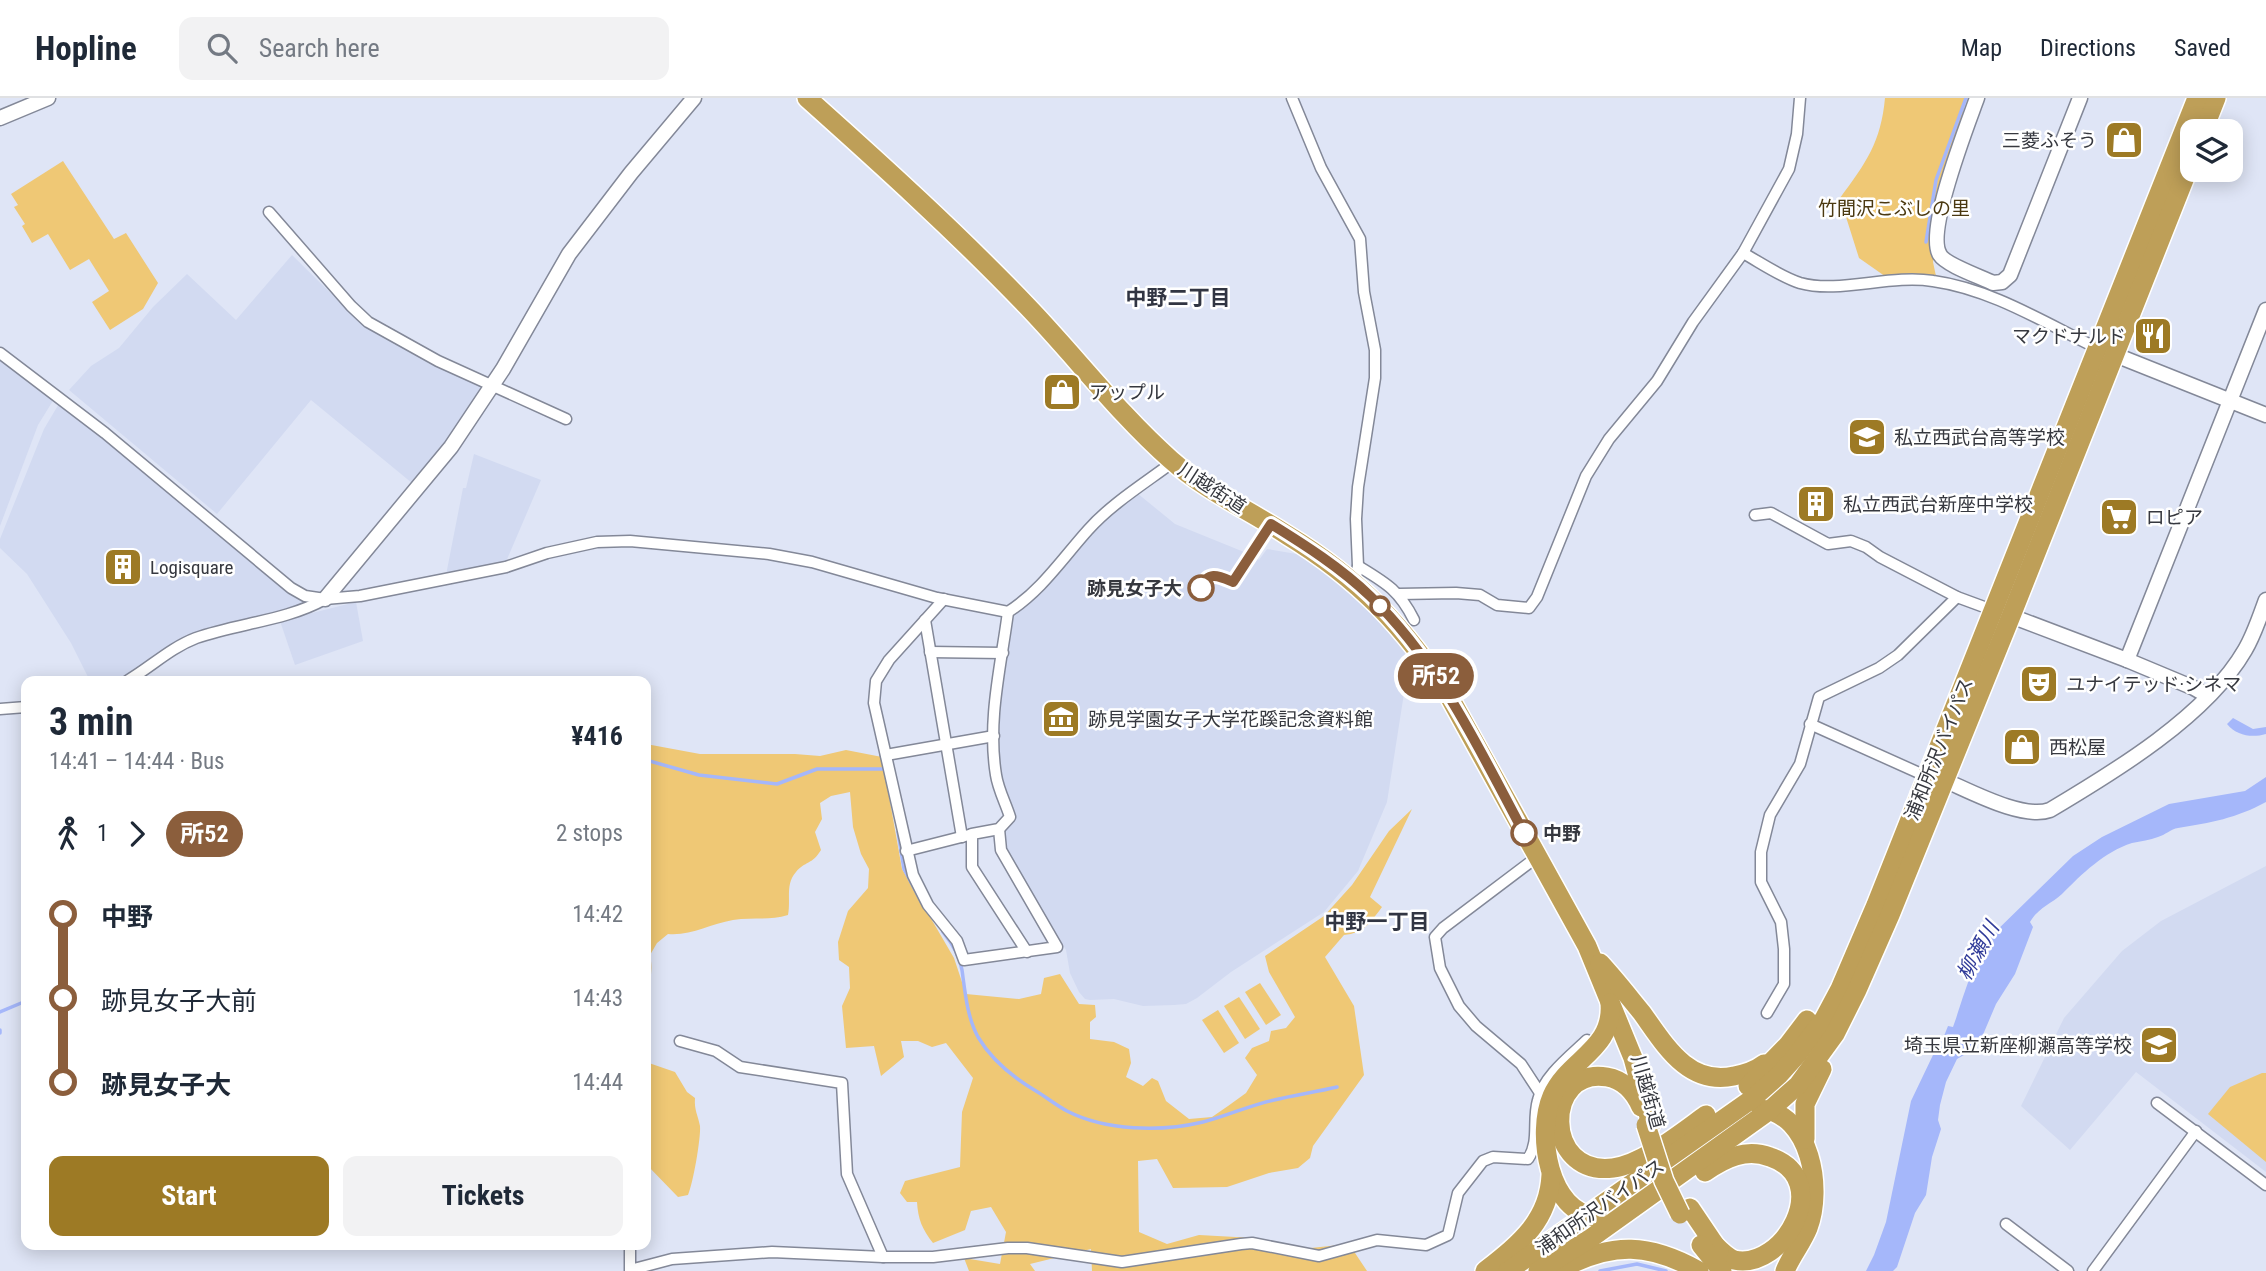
<!DOCTYPE html>
<html lang="en">
<head>
<meta charset="utf-8">
<style>
  body { margin:0; font-family:"Roboto Condensed","Noto Sans JP",sans-serif; background:#f2f2f3; color:#1f2937; height:100vh; display:flex; flex-direction:column; font-size:26px; white-space:nowrap }
  * { box-sizing:border-box; margin:0 }
  p { font-size:23px; color:#747a83 }
  .icon { flex:none; width:38px; height:38px; fill:none; stroke:currentColor; stroke-width:2; stroke-linecap:round; stroke-linejoin:round }
  .map { position:relative; flex:1; overflow:hidden }
  .panel { position:absolute; left:21px; top:578px; width:630px; height:574px; display:flex; flex-direction:column; background:#fff; border-radius:14px; box-shadow:0 4px 18px #0003 }
  .panel>* { flex:none }
  .badge { padding:0 14px; border-radius:23px; font-size:24px; line-height:46px }
  .tools { position:absolute; left:2180px; top:21px; display:grid; gap:14px }
  .tools a { display:grid; place-items:center; width:63px; height:63px; border-radius:14px; background:#fff; box-shadow:0 4px 18px #0003; font-size:35px }
  .map>.badge { position:absolute; translate:-50% -50%; box-shadow:0 0 0 4px #fff }
  .legs { display:flex; align-items:center; gap:10px; height:77px; padding:0 28px; font-size:23px }
  .legs p { margin-inline-start:auto }
  .headline { display:flex; align-items:center; justify-content:space-between; height:119px; padding:0 28px }
  h1 { font-size:38px; font-weight:700; line-height:52px }
  .button { display:flex; gap:14px; margin-top:auto; padding:14px 28px }
  .button a { flex:1; height:80px; border-radius:14px; background:#9d7a25; color:#fff; font-size:28px; font-weight:700; line-height:80px; text-align:center }
  .button a+a { background:#f2f2f3; color:#1f2937 }
  ul { padding:0 28px; list-style:none }
  li { display:flex; align-items:center; gap:24px; height:84px; font-size:26px }
  li i { display:grid; place-items:center; width:10px; height:100%; margin:0 9px; background:currentColor }
  li i::after { content:''; width:18px; height:18px; margin:-9px; border:5px solid; border-radius:50%; background:#fff }
  li p { margin-inline-start:auto }
  li:first-child i { background:linear-gradient(#0000 50%,currentColor 0) }
  li:last-child i { background:linear-gradient(currentColor 50%,#0000 0) }
  header { display:flex; align-items:center; gap:42px; box-sizing:border-box; height:98px; padding:0 35px; background:#fff; border-bottom:2px solid #e0e1e3 }
  header strong { font-size:33px }
  nav { display:flex; gap:38px; margin-inline-start:auto; font-size:24px }
  .search { width:490px; height:63px; background:#f2f2f3; display:flex; align-items:center; gap:18px; box-sizing:border-box; padding:0 24px; border-radius:14px; color:#747a83; font-size:26px }
  .map>svg:first-child { display:block }
  .built { fill:#d2daf1 }
  .green { fill:#efc875 }
  .water { fill:#a5b7fa }
  .lines { fill:none; stroke-linecap:round; stroke-linejoin:round }
  .stream { stroke:#a5b7fa; stroke-width:3.5 }
  .minor-casing { stroke:#838898; stroke-width:13 }
  .tertiary-casing { stroke:#838898; stroke-width:17 }
  .trunk-casing { stroke:#fff; stroke-width:22 }
  .minor { stroke:#fff; stroke-width:10 }
  .tertiary { stroke:#fff; stroke-width:14 }
  .trunk { stroke:#be9f58; stroke-width:19 }
  .trunk-bridge-casing { stroke:#fff; stroke-width:22; stroke-linecap:butt }
  .trunk-bridge { stroke:#be9f58; stroke-width:19 }
  .line-1-casing { stroke:#fff; stroke-width:16 }
  .line-1 { stroke:#8b5e3c; stroke-width:10 }
  .stop-1-dot { fill:#fff; stroke:#8b5e3c; stroke-width:3.5 }
  .labels { text-anchor:middle; dominant-baseline:central; stroke-width:5; stroke-linejoin:round; paint-order:stroke }
  .poi-label { font-size:19px; fill:#36383f; stroke:#fff; text-anchor:start }
  .park-label { font-size:19px; fill:#4b3911; stroke:#fff }
  .street-label { font-size:19px; fill:#36383f; stroke:#fff }
  .stop-label { font-size:19px; font-weight:bold; fill:#36383f; stroke:#fff; text-anchor:end }
  .neighbourhood-label { font-size:21px; font-weight:bold; fill:#313542; stroke:#fff }
  .water-label { font-size:21px; font-style:italic; fill:#303b99; stroke:#fff }
</style>
</head>
<body>
<header>
<strong>Hopline</strong>
<div class="search"><svg class="icon" aria-label="search" viewBox="0 0 24 24"><circle cx="10" cy="10" r="6"/><path d="M15 15l6 6"/></svg>Search here</div>
<nav><a>Map</a><a>Directions</a><a>Saved</a></nav>
</header>
<div class="map">
<svg width="2266" height="1173" viewBox="0 0 2266 1173">
  <rect width="100%" height="100%" fill="#dfe5f6"/>
  <g class="built">
    <polygon points="292,157 362,226 434,267 479,287 481,293 448,341 412,385 311,302 217,416 69,292 91,268 119,250 153,209 187,176 236,222"/>
    <polygon points="0,261 54,301 38,327 0,428"/>
    <polygon points="60,304 302,504 300,510 172,547 119,583 90,583 71,545 27,476 0,450 0,441 44,331"/>
    <polygon points="474,356 541,382 505,466 446,477 463,390 466,390"/>
    <polygon points="1137,395 1175,426 1244,454 1259,462 1267,451 1308,458 1355,498 1410,557 1387,704 1358,773 1324,814 1231,874 1197,900 1186,906 1174,907 1143,908 1114,901 1090,902 1085,901 1079,894 1070,875 1066,852 1005,752 1003,733 1015,721 1000,682 1000,591 1013,518 1061,472 1093,433"/>
    <polygon points="356,504 363,543 295,567 280,523"/>
    <polygon points="2266,768 2266,1074 2136,974 2070,1052 2021,1008 2064,920 2122,853 2161,823"/>
  </g>
  <g class="green">
    <path d="M1885,0H1966L1947,88L1933,164L1937,183L1889,181L1859,160L1840,100C1866,65 1881,44 1885,0Z"/>
    <polygon points="63,63 114,141 126,135 158,185 143,211 110,232 92,204 109,193 89,161 70,172 48,136 32,145 22,128 25,126 14,109 18,107 11,96"/>
    <path d="M646,646L700,656H795L820,658L846,652L882,659L902,771L954,860L966,896L1019,901L1041,896L1044,880L1060,876L1079,906L1095,907L1096,919L1090,924V941L1114,944L1129,951L1131,965L1126,979L1143,988L1152,980L1158,983L1166,1003L1189,1021L1212,1019L1228,1008L1246,995L1257,977L1245,960L1252,950L1269,943L1271,933L1286,930L1295,919L1269,874L1265,858L1324,818L1352,787L1389,733L1412,711L1370,799L1382,809C1370,825 1364,835 1344,837L1325,859L1354,908L1364,977L1313,1048L1310,1060L1298,1070L1269,1075L1227,1089L1173,1090L1157,1061L1138,1063L1139,1134L1167,1146L1199,1137L1254,1140L1301,1151L1349,1146L1367,1173H1092L1091,1151L1030,1166L1035,1173H969L964,1160L1000,1166L1006,1134L991,1109L971,1113L965,1132L933,1145C922,1131 918,1121 917,1104H907L900,1095L905,1083L960,1069L962,1014L973,980L946,945L932,949L918,943H901L904,959L881,978L874,948L846,950L842,908L850,890L849,869L839,862L838,844L848,813L868,790L869,771L861,756L853,729L850,694L831,698L820,705L822,721L815,734L821,752C812,767 805,763 796,774C785,786 791,802 788,817C769,823 752,819 733,822C710,826 691,838 668,836L657,845L650,857C653,871 651,882 646,894Z"/>
    <polygon points="1260,885 1281,917 1266,927 1245,894"/>
    <polygon points="1239,899 1260,931 1245,941 1224,908"/>
    <polygon points="1218,912 1239,945 1224,955 1202,922"/>
    <path d="M646,964L675,974L687,994L695,1000C694,1012 698,1017 700,1028C701,1040 693,1086 688,1097L678,1099L646,1066Z"/>
    <polygon points="2262,975 2266,975 2266,1064 2208,1016 2230,989"/>
  </g>
  <g class="water">
    <path d="M2233,620L2253,631L2266,629V636C2252,640 2237,638 2227,626Z"/>
    <path d="M2266,679V704C2237,720 2210,725 2178,730C2171,731 2165,737 2158,739C2150,742 2141,743 2132,745C2104,754 2082,776 2062,796C2051,806 2038,810 2030,824L2033,829L2015,876L1996,906L1982,939L1969,954L1957,961L1946,984L1940,1007L1938,1022L1941,1031L1932,1059L1926,1097L1915,1115L1897,1169L1893,1173H1866L1874,1157L1886,1124L1911,1003L1933,957L1938,953L1948,928L1953,929C1963,902 1971,865 1991,843L1989,840L2073,758L2102,739L2169,706L2245,693Z"/>
  </g>
  <g class="lines">
    <g class="stream">
      <polyline points="1926,144 1936,82 1966,0"/>
      <polyline points="646,662 699,677 777,686 817,671 886,671"/>
      <polyline points="898,734 904,771 922,805"/>
      <path d="M943,834C951,844 960,859 962,872C965,893 967,919 978,939C991,961 1014,980 1036,993C1046,999 1056,1007 1067,1013C1106,1033 1161,1034 1203,1024C1227,1018 1250,1007 1274,1002C1295,997 1316,994 1337,989"/>
      <polyline points="0,914 26,903"/>
      <polyline points="0,932 0,935"/>
      <polyline points="1600,1173 1637,1166 1666,1173"/>
    </g>
    <defs>
      <g id="minor">
        <polyline points="1292,0 1321,70 1360,141 1364,194 1375,252 1375,280 1358,389 1356,421 1358,468 1355,484"/>
        <polyline points="269,114 351,208 368,224 438,263 566,321"/>
        <path d="M1743,155C1761,165 1781,179 1800,185C1839,196 1890,176 1933,183C1991,191 2045,225 2097,250"/>
        <path d="M0,255L105,335L291,490L305,498L325,501L360,498L506,469L547,455L597,444L630,443L769,456L812,464L937,500L1008,514C1041,493 1062,461 1088,432C1111,406 1145,385 1173,364"/>
        <polyline points="1755,417 1771,415 1828,446 1851,443 1866,449 1880,459 1957,499 1995,513"/>
        <path d="M1358,468C1386,485 1399,492 1414,522"/>
        <polyline points="1399,496 1456,495 1480,497 1497,507 1529,510 1537,499 1586,378 1609,341 1657,283 1693,224 1743,155 1789,71 1797,36 1800,0"/>
        <polyline points="944,501 889,562 876,583 874,605 913,777 928,807 957,843 964,862 1057,849 1001,752 999,731"/>
        <path d="M1008,514C1001,568 987,622 996,677C998,691 1006,706 1010,719L999,731L972,736V769L1027,854"/>
        <polyline points="925,522 962,739"/>
        <polyline points="930,554 1003,555"/>
        <path d="M127,583C151,569 170,550 196,540C238,525 286,523 325,501"/>
        <polyline points="0,611 26,609"/>
        <polyline points="1810,626 1928,679"/>
        <polyline points="886,657 994,638"/>
        <polyline points="906,753 969,737"/>
        <polyline points="1537,759 1443,830 1435,839 1440,870 1459,908 1476,928 1521,966 1540,995"/>
        <polyline points="1767,915 1784,886 1784,851 1781,824 1761,784 1761,754 1770,717 1800,666 1819,599 1879,570 1898,557 1957,499"/>
        <polyline points="680,943 716,953 740,969 842,985 847,1076 883,1159"/>
        <polyline points="2157,1005 2266,1087"/>
        <polyline points="2006,1126 2068,1173"/>
        <path d="M630,1146V1172L672,1161L772,1154L883,1159H933L1008,1150H1027L1122,1164L1241,1146L1252,1145L1319,1158L1377,1142L1426,1147L1448,1137L1458,1095L1483,1063L1493,1059L1528,1061C1540,1043 1532,1023 1538,1002C1544,978 1569,959 1587,942"/>
        <polyline points="2093,1173 2196,1033"/>
      </g>
      <g id="tertiary">
        <path d="M1977,0C1967,28 1925,134 1940,157C1946,167 1981,179 1993,185L2002,184L2010,177L2080,0"/>
        <polyline points="0,20 48,0"/>
        <polyline points="2108,254 2266,317"/>
        <polyline points="325,501 451,349 503,271 569,156 631,75 694,0"/>
        <polyline points="2011,518 2127,562 2194,590 2208,598"/>
        <polyline points="2127,562 2266,212"/>
        <path d="M1944,682C1970,693 2023,722 2050,712C2114,674 2207,618 2245,552C2254,537 2260,518 2266,502"/>
      </g>
      <g id="trunk">
        <path d="M807,0C882,67 957,135 1027,208C1076,259 1118,315 1171,362C1206,393 1249,412 1287,437C1358,480 1406,530 1450,600L1587,848L1633,960L1651,1026"/>
        <polyline points="2203,33 2216,0"/>
        <path d="M1600,865C1615,881 1628,898 1642,915C1665,947 1688,988 1734,978C1745,976 1755,973 1764,966"/>
        <polyline points="1748,988 1788,947 1807,922"/>
        <path d="M1641,1009C1634,993 1624,982 1607,979C1544,968 1542,1079 1613,1070C1643,1066 1681,1035 1706,1017"/>
        <path d="M1761,1011C1811,1016 1823,1091 1808,1130C1802,1145 1791,1158 1785,1173"/>
        <polyline points="1805,1041 1805,1006 1822,971"/>
        <path d="M1705,1074C1725,1060 1746,1050 1770,1059C1835,1081 1784,1173 1734,1162C1725,1158 1719,1151 1713,1145"/>
        <polyline points="1690,1110 1719,1153"/>
        <path d="M1597,1119C1548,1115 1536,1035 1552,998C1568,961 1614,952 1610,905"/>
        <polyline points="1701,1147 1722,1173"/>
        <path d="M1563,1170C1613,1144 1649,1145 1699,1173"/>
        <path d="M1485,1173C1519,1146 1549,1123 1551,1077"/>
        <polyline points="1508,1173 1752,1001 1779,977 1797,957 1824,921 1840,891 1876,807 2197,0"/>
        <polyline points="1538,1173 1591,1140 1770,1012 1798,987 1835,936 1857,892 1890,817 2011,518 2193,59"/>
      </g>
    </defs>
    <use href="#minor" class="minor-casing"/>
    <use href="#tertiary" class="tertiary-casing"/>
    <use href="#trunk" class="trunk-casing"/>
    <use href="#minor" class="minor"/>
    <use href="#tertiary" class="tertiary"/>
    <use href="#trunk" class="trunk"/>
    <defs>
      <polyline id="trunk-bridge" points="1646,1027 1664,1083 1680,1116"/>
    </defs>
    <use href="#trunk-bridge" class="trunk-bridge-casing"/>
    <use href="#trunk-bridge" class="trunk-bridge"/>
  </g>
  <g class="lines">
    <defs>
      <path id="line-1" d="M1201,490C1208,472 1219,478 1233,484L1271,426C1305,447 1341,470 1370,498C1439,564 1480,653 1524,735"/>
    </defs>
    <use href="#line-1" class="line-1-casing"/>
    <use href="#line-1" class="line-1"/>
  </g>
  <defs>
    <symbol id="shop-square" viewBox="-11 -11 22 22"><rect x="-9" y="-9" width="18" height="18" rx="4" fill="#9d7a25" stroke="#fff"/><path d="M-5-2.5h2.3a2.7 3.5 0 0 1 5.4 0H5L5.5 6h-11ZM-1.5-2.5h3a1.5 2.3 0 0 0-3 0Z" fill="#fff"/></symbol>
    <symbol id="restaurant-square" viewBox="-11 -11 22 22"><rect x="-9" y="-9" width="18" height="18" rx="4" fill="#9d7a25" stroke="#fff"/><path d="M-5-6h1v4h1v-4h1v4h1v-4h1v5L-1.5 .5V6h-2V.5L-5-1ZM5-6V6H3V1.5H1.5Q1.5-4 5-6Z" fill="#fff"/></symbol>
    <symbol id="school-square" viewBox="-11 -11 22 22"><rect x="-9" y="-9" width="18" height="18" rx="4" fill="#9d7a25" stroke="#fff"/><path d="M0-5L7-2L0 1L-7-2ZM-4 1L0 2.5L4 1V4Q0 6-4 4Z" fill="#fff"/></symbol>
    <symbol id="building-square" viewBox="-11 -11 22 22"><rect x="-9" y="-9" width="18" height="18" rx="4" fill="#9d7a25" stroke="#fff"/><path d="M-4-6H4V6H1V3H-1V6H-4ZM-2.5-4.3h1.7v1.8h-1.7ZM.8-4.3h1.7v1.8H.8ZM-2.5-1h1.7V.8h-1.7ZM.8-1h1.7V.8H.8Z" fill="#fff"/></symbol>
    <symbol id="supermarket-square" viewBox="-11 -11 22 22"><rect x="-9" y="-9" width="18" height="18" rx="4" fill="#9d7a25" stroke="#fff"/><path d="M-6-5.5h2.5l.6 2H6L4.5 2H-2.5L-4.4-4H-6ZM-1.5 3.2a1.3 1.3 0 1 0 .1 0ZM3 3.2a1.3 1.3 0 1 0 .1 0Z" fill="#fff"/></symbol>
    <symbol id="theatre-square" viewBox="-11 -11 22 22"><rect x="-9" y="-9" width="18" height="18" rx="4" fill="#9d7a25" stroke="#fff"/><path d="M-5-5.5Q0-4 5-5.5V0Q5 5 0 6Q-5 5-5 0ZM-3.3-2.5H-1v1.5H-3.3ZM1-2.5H3.3v1.5H1ZM-2.8 1Q0 5.5 2.8 1Z" fill="#fff"/></symbol>
    <symbol id="museum-square" viewBox="-11 -11 22 22"><rect x="-9" y="-9" width="18" height="18" rx="4" fill="#9d7a25" stroke="#fff"/><path d="M0-6L6-3V-2H-6V-3ZM-5-1h2V3h-2ZM-1-1h2V3h-2ZM3-1h2V3H3ZM-6 4H6V6H-6Z" fill="#fff"/></symbol>
  </defs>
  <g fill-rule="evenodd">
    <use href="#shop-square" x="2102" y="20" width="44" height="44"/>
    <use href="#restaurant-square" x="2131" y="216" width="44" height="44"/>
    <use href="#shop-square" x="1040" y="272" width="44" height="44"/>
    <use href="#school-square" x="1845" y="317" width="44" height="44"/>
    <use href="#building-square" x="1794" y="384" width="44" height="44"/>
    <use href="#supermarket-square" x="2097" y="397" width="44" height="44"/>
    <use href="#building-square" x="101" y="447" width="44" height="44"/>
    <use href="#theatre-square" x="2017" y="564" width="44" height="44"/>
    <use href="#museum-square" x="1039" y="599" width="44" height="44"/>
    <use href="#shop-square" x="2000" y="627" width="44" height="44"/>
    <use href="#school-square" x="2137" y="925" width="44" height="44"/>
  </g>
  <g class="stop-1-dot">
    <circle cx="1201" cy="490" r="12"/>
    <circle cx="1380" cy="508" r="9"/>
    <circle cx="1524" cy="735" r="12"/>
  </g>
  <g class="labels">
    <g class="poi-label">
      <text x="2097" y="42" text-anchor="end">三菱ふそう</text>
      <text x="2126" y="238" text-anchor="end">マクドナルド</text>
      <text x="1089" y="294">アップル</text>
      <text x="1894" y="339">私立西武台高等学校</text>
      <text x="1843" y="406">私立西武台新座中学校</text>
      <text x="2146" y="419">ロピア</text>
      <text x="150" y="469">Logisquare</text>
      <text x="2066" y="586">ユナイテッド·シネマ</text>
      <text x="1088" y="621">跡見学園女子大学花蹊記念資料館</text>
      <text x="2049" y="649">西松屋</text>
      <text x="2132" y="947" text-anchor="end">埼玉県立新座柳瀬高等学校</text>
    </g>
    <g class="park-label">
      <text x="1894" y="110">竹間沢こぶしの里</text>
    </g>
    <g class="street-label">
      <text transform="translate(1212 390) rotate(33)">川越街道</text>
      <text transform="translate(1939 651) rotate(-68)">浦和所沢バイパス</text>
      <text transform="translate(1648 994) rotate(74)">川越街道</text>
      <text transform="translate(1600 1109) rotate(-35)">浦和所沢バイパス</text>
    </g>
    <g class="stop-label">
      <text x="1182" y="490">跡見女子大</text>
      <text x="1543" y="735" text-anchor="start">中野</text>
    </g>
    <g class="neighbourhood-label">
      <text x="1178" y="200">中野二丁目</text>
      <text x="1377" y="824">中野一丁目</text>
    </g>
    <g class="water-label">
      <text transform="translate(1978 853) rotate(-61)">柳瀬川</text>
    </g>
  </g>
</svg>
<div class="tools">
<a><svg class="icon" aria-label="layers" viewBox="0 0 24 24"><path d="M12 4l9 5-9 5-9-5zM3 14l9 5 9-5"/></svg></a>
</div>
<b class="badge" style="left:1436px;top:578px;background:#8b5e3c;color:#fff">所52</b>
<section class="panel">
<div class="headline"><div><h1>3 min</h1><p>14:41 – 14:44 · Bus</p></div><b>¥416</b></div>
<div class="legs"><svg class="icon" aria-label="walk" viewBox="0 0 24 24"><circle cx="13" cy="4" r="2"/><path d="M13 8l-2 6 4 7M11 14l-3 7M7 12l3-4h3l4 4"/></svg>1<svg class="icon" aria-label="forward" viewBox="0 0 24 24"><path d="M9 5l7 7-7 7"/></svg><b class="badge" style="background:#8b5e3c;color:#fff">所52</b><p>2 stops</p></div>
<ul>
<li><i style="color:#8b5e3c"></i><b>中野</b><p>14:42</p></li>
<li><i style="color:#8b5e3c"></i><span>跡見女子大前</span><p>14:43</p></li>
<li><i style="color:#8b5e3c"></i><b>跡見女子大</b><p>14:44</p></li>
</ul>
<div class="button"><a>Start</a><a>Tickets</a></div>
</section>
</div>
</body>
</html>
